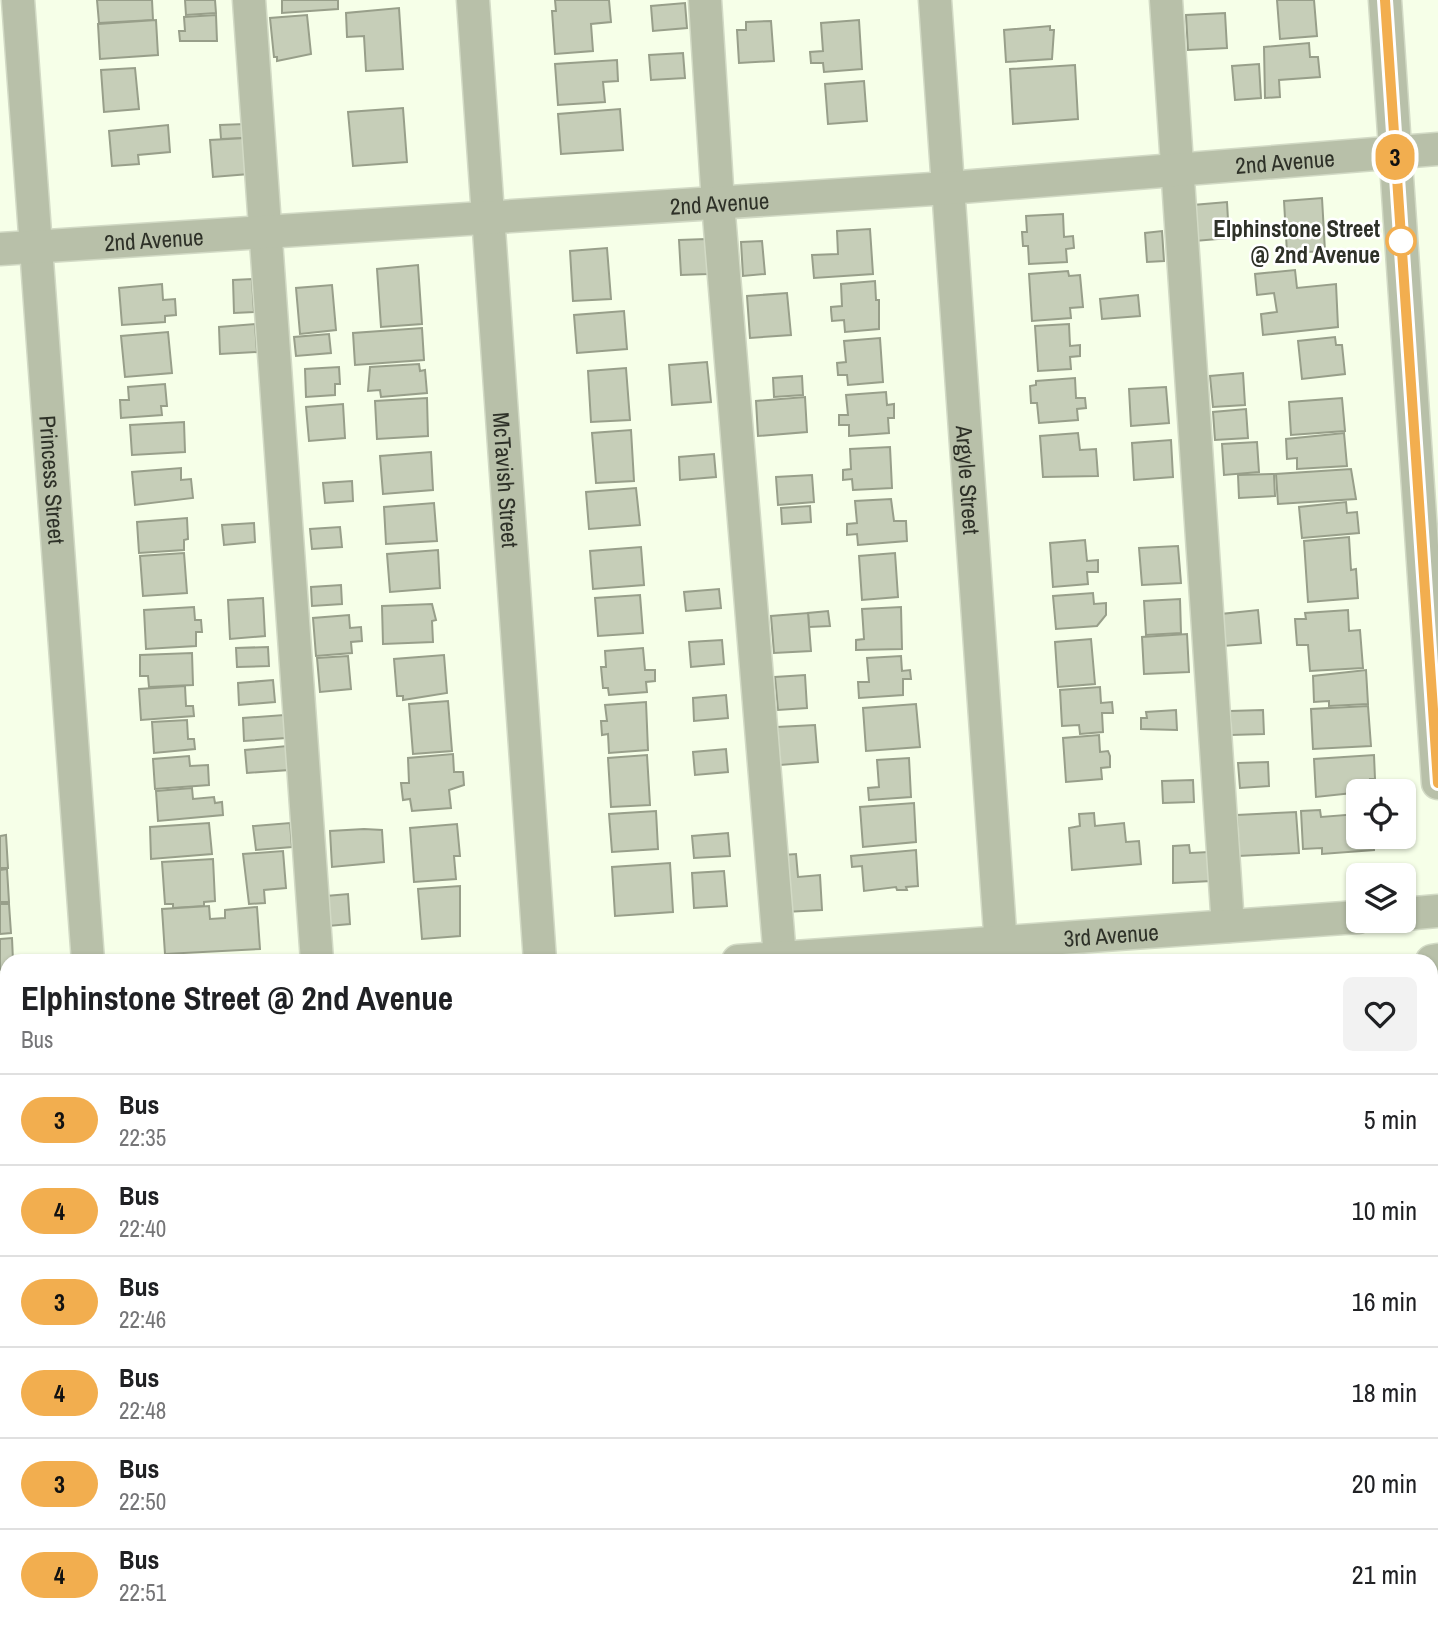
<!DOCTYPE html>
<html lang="en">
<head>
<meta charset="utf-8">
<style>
  body { margin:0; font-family:"Archivo Narrow",sans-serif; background:#f2f2f2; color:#202124; height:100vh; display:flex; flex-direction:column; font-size:26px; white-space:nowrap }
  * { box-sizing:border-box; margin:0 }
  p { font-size:23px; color:#757577 }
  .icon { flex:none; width:38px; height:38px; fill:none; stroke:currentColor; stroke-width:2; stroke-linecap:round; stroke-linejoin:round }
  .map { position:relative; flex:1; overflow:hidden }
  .panel { position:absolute; left:0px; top:954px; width:1438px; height:681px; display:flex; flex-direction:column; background:#fff; border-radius:21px 21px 0 0; box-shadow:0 2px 5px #0004 }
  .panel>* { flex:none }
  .badge { padding:0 14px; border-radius:23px; font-size:24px; line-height:46px }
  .tools { position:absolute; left:1346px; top:779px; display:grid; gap:14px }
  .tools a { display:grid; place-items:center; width:70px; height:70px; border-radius:10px; background:#fff; box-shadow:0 2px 5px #0004; font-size:35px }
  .map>.badge { position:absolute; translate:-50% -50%; box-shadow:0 0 0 4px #fff }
  .round { display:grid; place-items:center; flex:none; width:74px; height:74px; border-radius:10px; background:#f2f2f2 }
  .headline { display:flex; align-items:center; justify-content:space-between; height:119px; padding:0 21px }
  h1 { font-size:33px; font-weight:700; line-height:52px }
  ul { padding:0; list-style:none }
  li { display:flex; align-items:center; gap:21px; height:91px; padding:0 21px; border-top:2px solid #e0e0e0 }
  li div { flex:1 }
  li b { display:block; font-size:26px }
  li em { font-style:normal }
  li .badge { min-width:77px; font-weight:700; text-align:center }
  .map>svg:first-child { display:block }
  .green { fill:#c5d7a4 }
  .building { fill:#c6ceb8; stroke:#989f8a; stroke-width:2 }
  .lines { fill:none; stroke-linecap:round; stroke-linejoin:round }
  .minor-casing { stroke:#d2dac5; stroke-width:35 }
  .path { stroke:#a1a896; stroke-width:4.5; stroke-dasharray:5 3.5; stroke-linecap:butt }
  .minor { stroke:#b8c0a9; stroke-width:32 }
  .line-casing { stroke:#fff; stroke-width:16 }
  .line { stroke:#f2ae4f; stroke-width:10 }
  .stop-dot { fill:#fff; stroke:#f2ae4f; stroke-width:3.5 }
  .labels { text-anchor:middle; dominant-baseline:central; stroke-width:5; stroke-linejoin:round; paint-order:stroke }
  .street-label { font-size:23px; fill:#2e3128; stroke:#fff }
  .stop-label { font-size:23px; font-weight:bold; fill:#2e3128; stroke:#fff; text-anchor:end }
</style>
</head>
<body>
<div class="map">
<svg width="1438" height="1633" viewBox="0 0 1438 1633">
  <rect width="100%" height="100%" fill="#f6ffe8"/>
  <rect class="green" x="178" y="1628" width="374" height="5"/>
  <g class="building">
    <polygon points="97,0 152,0 153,20 99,23"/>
    <polygon points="185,0 215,0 216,13 186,15"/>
    <polygon points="282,0 338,0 338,9 282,13"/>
    <polygon points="555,0 609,0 611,22 591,24 593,51 555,54 552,11 556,11"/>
    <polygon points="1277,0 1314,0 1317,36 1280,39"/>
    <polygon points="685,3 687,28 653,31 651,6"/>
    <polygon points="399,8 403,69 366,71 364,36 347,37 346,13"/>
    <polygon points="1225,13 1227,48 1188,50 1186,15"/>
    <polygon points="216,15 217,41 180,41 179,31 185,31 184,17"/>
    <polygon points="307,15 311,54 277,61 277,57 274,57 270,18"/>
    <polygon points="156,20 158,55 100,59 98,24"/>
    <polygon points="859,20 862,69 824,72 823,63 811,63 810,52 823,51 821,23"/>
    <polygon points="771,21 774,61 739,63 737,30 746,30 746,22"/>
    <polygon points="1050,26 1050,30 1054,30 1052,59 1006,62 1004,30"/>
    <polygon points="1309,43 1310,57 1318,57 1320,77 1279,80 1280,97 1265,98 1264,47"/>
    <polygon points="683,53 685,78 651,80 649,55"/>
    <polygon points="617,60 618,81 603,82 605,102 558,105 555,64"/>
    <polygon points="1259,64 1261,98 1235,100 1232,66"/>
    <polygon points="1075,65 1078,119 1013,124 1010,69"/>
    <polygon points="135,68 139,109 104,112 101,70"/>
    <polygon points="864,81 867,121 828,124 825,84"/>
    <polygon points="403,108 407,162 353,166 348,112"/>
    <polygon points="620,109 623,150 561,154 558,114"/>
    <polygon points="245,124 245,138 221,139 220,125"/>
    <polygon points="168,125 170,152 138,155 139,164 112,166 109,131"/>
    <polygon points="246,138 249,174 213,177 210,140"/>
    <polygon points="1322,198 1325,251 1287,253 1284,201"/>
    <polygon points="1227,202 1229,238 1195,241 1193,205"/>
    <polygon points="1063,214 1064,237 1073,236 1074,248 1066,249 1067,262 1029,264 1028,246 1023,246 1022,232 1027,232 1026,216"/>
    <polygon points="870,229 873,274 814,278 812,255 838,254 837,231"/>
    <polygon points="1162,231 1164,261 1147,262 1145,233"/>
    <polygon points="706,239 708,274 681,275 679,240"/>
    <polygon points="762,241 765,274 743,276 741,242"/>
    <polygon points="607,248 611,299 573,301 570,251"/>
    <polygon points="418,265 422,324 381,327 377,269"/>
    <polygon points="1295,270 1297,288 1336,284 1338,327 1263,335 1261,314 1277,312 1274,293 1257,295 1255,274"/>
    <polygon points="1068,271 1069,276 1080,275 1083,307 1070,308 1071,318 1032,321 1029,274"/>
    <polygon points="252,279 254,312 234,313 233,280"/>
    <polygon points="875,281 876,300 879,300 879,329 845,332 844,320 832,321 831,310 831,307 842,306 841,284"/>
    <polygon points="162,284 163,300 175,299 176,315 165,316 165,322 122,325 119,288"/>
    <polygon points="332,285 336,330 300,334 296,288"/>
    <polygon points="787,293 791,335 750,338 747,296"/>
    <polygon points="1138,295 1140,316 1102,319 1100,299"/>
    <polygon points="624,311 627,349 577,353 574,315"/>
    <polygon points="255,324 257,352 220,354 219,327"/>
    <polygon points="1069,324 1070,346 1080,345 1080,356 1070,357 1071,369 1038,371 1035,326"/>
    <polygon points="422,328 424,360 355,365 353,333"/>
    <polygon points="168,332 172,373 125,377 121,336"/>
    <polygon points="329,334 331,353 296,356 294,337"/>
    <polygon points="1335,337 1336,345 1342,345 1345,374 1302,379 1298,341"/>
    <polygon points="880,338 883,382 848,385 847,375 838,375 837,363 846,362 844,341"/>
    <polygon points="707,362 711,402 672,405 669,365"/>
    <polygon points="419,364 420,371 425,370 427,393 381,397 380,390 368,391 370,367"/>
    <polygon points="339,367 340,384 335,384 335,395 306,397 305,369"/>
    <polygon points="626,368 630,420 591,422 588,371"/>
    <polygon points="1243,373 1245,405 1213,407 1210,376"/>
    <polygon points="802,376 803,395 774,397 773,378"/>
    <polygon points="1075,378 1076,398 1085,398 1086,408 1077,409 1078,420 1039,423 1037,403 1031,403 1030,386 1036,385 1036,381"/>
    <polygon points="165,384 167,406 161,406 162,415 121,418 120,400 129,400 128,387"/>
    <polygon points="1166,387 1169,423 1131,426 1129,389"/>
    <polygon points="886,392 887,405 894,404 894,418 888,418 889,433 849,436 849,425 839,425 839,415 848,415 846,395"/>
    <polygon points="805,397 807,432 758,436 756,401"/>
    <polygon points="427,398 428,436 377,439 375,401"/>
    <polygon points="1342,398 1345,431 1291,435 1289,402"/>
    <polygon points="343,404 345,438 309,441 306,407"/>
    <polygon points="1246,409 1248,438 1215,440 1213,412"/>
    <polygon points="184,422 185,452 132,455 130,425"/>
    <polygon points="631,430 634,481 596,483 592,433"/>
    <polygon points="1078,433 1080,450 1096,449 1098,476 1043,477 1040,436"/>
    <polygon points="1344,433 1347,466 1297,469 1297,458 1287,459 1286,439"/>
    <polygon points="1171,440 1173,477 1134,480 1132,443"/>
    <polygon points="1257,442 1259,472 1224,475 1222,444"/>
    <polygon points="890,447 892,488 853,490 852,479 843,480 843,470 851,469 850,449"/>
    <polygon points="431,452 433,490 383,494 380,456"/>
    <polygon points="714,454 716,477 680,480 679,457"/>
    <polygon points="181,468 181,480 191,479 193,498 135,505 132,472"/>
    <polygon points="1351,469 1356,499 1278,504 1276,474"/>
    <polygon points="1274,474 1275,496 1239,498 1238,475"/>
    <polygon points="812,475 814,502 778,505 776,477"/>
    <polygon points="352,481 353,501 325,503 323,483"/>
    <polygon points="636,488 640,525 589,529 586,492"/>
    <polygon points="891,499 894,521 906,521 907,541 858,545 857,534 847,535 847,524 857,523 855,501"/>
    <polygon points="1346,502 1347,513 1357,512 1359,533 1302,538 1299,507"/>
    <polygon points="434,503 437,541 386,544 384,507"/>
    <polygon points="810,506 811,522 782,524 781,508"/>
    <polygon points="187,518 188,539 184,540 184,550 139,553 137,522"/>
    <polygon points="254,523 255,542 224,545 222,525"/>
    <polygon points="340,527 342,547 312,549 310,529"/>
    <polygon points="1349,537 1351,570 1356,569 1358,598 1308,602 1304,541"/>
    <polygon points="1085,540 1087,561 1098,560 1098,572 1087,572 1088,584 1053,587 1050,543"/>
    <polygon points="1178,546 1181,583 1142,585 1139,548"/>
    <polygon points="641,547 644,585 593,589 590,551"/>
    <polygon points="438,550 440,588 390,592 387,554"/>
    <polygon points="184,553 187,593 143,596 140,556"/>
    <polygon points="895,553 898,597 862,600 859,556"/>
    <polygon points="341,585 342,604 312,606 311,587"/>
    <polygon points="719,589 721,608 686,611 684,592"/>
    <polygon points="1093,593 1094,604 1106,603 1106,615 1097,626 1056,629 1053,596"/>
    <polygon points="640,595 643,633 598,636 595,598"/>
    <polygon points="263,598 265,636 230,639 228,600"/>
    <polygon points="1180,599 1181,633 1146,635 1144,601"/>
    <polygon points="432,604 436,620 432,621 433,642 383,644 382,606"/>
    <polygon points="194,607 195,620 201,620 202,632 196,632 196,646 146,649 144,610"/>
    <polygon points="901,607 902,649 856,650 856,640 864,639 862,609"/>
    <polygon points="1258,610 1261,643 1223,646 1221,614"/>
    <polygon points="1348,610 1349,631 1360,630 1363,668 1310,671 1308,645 1297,645 1295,619 1306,619 1305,613"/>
    <polygon points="828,611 830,626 809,627 808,613"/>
    <polygon points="808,613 811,651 774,653 771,616"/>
    <polygon points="349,615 350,628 361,627 362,641 351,642 352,653 316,656 313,618"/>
    <polygon points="1187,634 1189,672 1144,674 1142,637"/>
    <polygon points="1091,639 1095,684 1058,687 1055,642"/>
    <polygon points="722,640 724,664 691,667 689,642"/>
    <polygon points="268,647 269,666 237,667 236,648"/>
    <polygon points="643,648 645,670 655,670 655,681 646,682 647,692 609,695 608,688 603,688 601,667 606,667 605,651"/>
    <polygon points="192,653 193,685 149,687 148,676 140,676 140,655"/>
    <polygon points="444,655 447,693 403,700 403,696 397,696 394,659"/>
    <polygon points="348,656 351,689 320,692 317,658"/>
    <polygon points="901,656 902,671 910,670 911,679 903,679 903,695 859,698 858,682 869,682 867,658"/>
    <polygon points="1366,670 1368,704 1329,706 1329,701 1314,702 1313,676"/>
    <polygon points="805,675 807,708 778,710 775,677"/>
    <polygon points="273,680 275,702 239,705 238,683"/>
    <polygon points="185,686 186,706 193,706 194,716 141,720 139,689"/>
    <polygon points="1100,687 1101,703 1112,702 1113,713 1102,713 1103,732 1080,734 1079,725 1062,726 1060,690"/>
    <polygon points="726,695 728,718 694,721 693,698"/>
    <polygon points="448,701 452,751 413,754 409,704"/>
    <polygon points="646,702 648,750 609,753 608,734 602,735 601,721 607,721 605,705"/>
    <polygon points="916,704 920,747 866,751 863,708"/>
    <polygon points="1368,706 1371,746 1313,749 1311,709"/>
    <polygon points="1176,710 1177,730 1141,729 1141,718 1147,718 1146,712"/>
    <polygon points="1263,710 1264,734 1231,735 1230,711"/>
    <polygon points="284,715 286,738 244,741 243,718"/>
    <polygon points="187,720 188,739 194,739 195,749 154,753 152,722"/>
    <polygon points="815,725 818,762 780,765 777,727"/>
    <polygon points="1099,735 1100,752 1108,751 1110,756 1110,767 1101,768 1102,779 1066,782 1063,738"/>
    <polygon points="287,746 289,770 247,773 245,750"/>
    <polygon points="726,749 728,772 695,775 693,752"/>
    <polygon points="453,754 454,772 463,772 464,785 449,790 451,808 412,811 410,799 403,800 401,783 409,783 408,758"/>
    <polygon points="647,755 650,805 611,807 608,758"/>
    <polygon points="1374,755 1375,779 1370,779 1371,791 1316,797 1314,759"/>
    <polygon points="189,756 190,766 208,765 209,785 155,789 153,759"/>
    <polygon points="909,758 911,797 869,800 868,788 879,787 877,760"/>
    <polygon points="1268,762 1269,786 1240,788 1238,763"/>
    <polygon points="1193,780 1194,802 1163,803 1162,781"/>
    <polygon points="192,788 193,799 214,797 215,803 222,802 223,815 158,821 156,791"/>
    <polygon points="914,803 916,842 863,847 860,807"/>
    <polygon points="1320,810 1321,817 1358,814 1358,836 1373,836 1374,850 1322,854 1322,848 1303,849 1301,811"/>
    <polygon points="656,811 658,849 612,852 609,814"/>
    <polygon points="1296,812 1299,853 1239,856 1237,815"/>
    <polygon points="1094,813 1095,826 1124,823 1126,842 1139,841 1141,864 1072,870 1069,828 1080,826 1079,814"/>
    <polygon points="209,823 212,854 151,859 150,827"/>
    <polygon points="290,823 292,847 256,850 253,826"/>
    <polygon points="457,824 460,856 454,856 456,879 414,882 410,828"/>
    <polygon points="364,829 382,830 384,862 332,867 330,831"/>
    <polygon points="728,833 730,856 694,858 692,836"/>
    <polygon points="6,835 8,868 0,868 0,836"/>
    <polygon points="1189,845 1190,853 1209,852 1211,881 1173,883 1173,846"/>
    <polygon points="916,850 918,886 906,887 907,890 897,890 896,887 864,891 862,866 852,867 851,856"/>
    <polygon points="283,851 286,888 264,890 265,903 249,904 243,854"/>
    <polygon points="796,854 798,877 820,875 822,910 785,912 783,855"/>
    <polygon points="213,859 215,901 204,902 204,906 173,908 173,904 165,904 162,862"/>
    <polygon points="670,863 673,912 615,916 612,867"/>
    <polygon points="7,869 9,902 0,902 0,870"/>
    <polygon points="724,871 727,906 694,908 692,873"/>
    <polygon points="460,886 460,936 422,939 418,889"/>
    <polygon points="348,894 350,924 328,926 326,896"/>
    <polygon points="0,904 9,904 11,933 0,934"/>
    <polygon points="209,906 210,919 225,918 225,910 257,907 260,949 165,954 162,909"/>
    <polygon points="12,938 13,961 7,961 7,969 0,970 0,939"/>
    <polygon points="7,1103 7,1143 0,1143 0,1104"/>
    <rect x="0" y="1151" width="7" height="35"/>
    <polygon points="0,1207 7,1207 7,1242 0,1243"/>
    <polygon points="7,1243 7,1274 0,1274 0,1244"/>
    <polygon points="7,1289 7,1328 0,1329 0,1290"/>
    <rect x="0" y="1345" width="7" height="44"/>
    <polygon points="7,1403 7,1442 0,1443 0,1404"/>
    <polygon points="7,1454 7,1471 0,1472 0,1457"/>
    <polygon points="0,1498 7,1498 7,1544 0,1545"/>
    <polygon points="3,1549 7,1549 7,1578 5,1578"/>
    <polygon points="1432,1593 1435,1593 1436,1607 1432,1607"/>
    <polygon points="9,1628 61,1628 61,1633 15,1633 15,1629"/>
    <polygon points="655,1628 799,1628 800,1633 655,1633"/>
    <polygon points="917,1628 971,1628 971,1633 918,1633"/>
    <rect x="1118" y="1628" width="72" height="5"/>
  </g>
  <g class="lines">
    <defs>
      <g id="minor">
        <path id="s1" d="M18,0L88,961"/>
        <polyline points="249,0 317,961"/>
        <path id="s2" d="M473,0L540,961"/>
        <polyline points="705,0 718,203 780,958"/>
        <path id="s3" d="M935,0L1002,961"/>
        <polyline points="1166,0 1228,926"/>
        <polyline points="1385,0 1438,783"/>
        <path id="s4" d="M0,249L948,188L1438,149"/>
        <polyline points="1404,914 1438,911"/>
        <path id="s5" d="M738,961L1358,917"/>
        <polyline points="1432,961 1438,960"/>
        <polyline points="0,1013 7,1013"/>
        <polyline points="0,1061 7,1061"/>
        <polyline points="130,1628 131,1633"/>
        <polyline points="587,1628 587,1633"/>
        <polyline points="824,1628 824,1633"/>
        <polyline points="1050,1628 1050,1633"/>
        <polyline points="1282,1628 1283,1633"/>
      </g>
    </defs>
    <use href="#minor" class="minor-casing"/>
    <polyline class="path" points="512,1628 518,1633"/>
    <use href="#minor" class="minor"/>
  </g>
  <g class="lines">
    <defs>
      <polyline id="line" points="1385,0 1438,783"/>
    </defs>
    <use href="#line" class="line-casing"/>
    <use href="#line" class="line"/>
  </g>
  <circle class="stop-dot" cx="1401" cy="241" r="14"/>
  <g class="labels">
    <g class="street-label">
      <text stroke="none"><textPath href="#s4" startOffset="1288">2nd Avenue</textPath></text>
      <text stroke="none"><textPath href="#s4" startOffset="721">2nd Avenue</textPath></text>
      <text stroke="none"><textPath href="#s4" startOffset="154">2nd Avenue</textPath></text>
      <text stroke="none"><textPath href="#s1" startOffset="481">Princess Street</textPath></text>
      <text stroke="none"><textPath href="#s2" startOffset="481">McTavish Street</textPath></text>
      <text stroke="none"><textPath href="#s3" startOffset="481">Argyle Street</textPath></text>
      <text stroke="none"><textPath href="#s5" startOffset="374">3rd Avenue</textPath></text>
    </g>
    <g class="stop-label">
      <text x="1380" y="228">Elphinstone Street<tspan x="1380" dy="26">@ 2nd Avenue</tspan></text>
    </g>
  </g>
</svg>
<div class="tools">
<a><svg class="icon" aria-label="locate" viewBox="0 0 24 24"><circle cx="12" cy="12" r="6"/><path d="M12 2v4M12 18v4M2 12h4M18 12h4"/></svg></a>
<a><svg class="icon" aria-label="layers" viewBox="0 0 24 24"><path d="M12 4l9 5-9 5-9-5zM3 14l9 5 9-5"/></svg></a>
</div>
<b class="badge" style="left:1395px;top:157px;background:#f2ae4f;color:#111">3</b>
<section class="panel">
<div class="headline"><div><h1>Elphinstone Street @ 2nd Avenue</h1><p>Bus</p></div><a class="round"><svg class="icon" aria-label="heart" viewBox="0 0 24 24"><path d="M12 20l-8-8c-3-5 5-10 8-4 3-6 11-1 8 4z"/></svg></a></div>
<ul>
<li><span class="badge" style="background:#f2ae4f;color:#111">3</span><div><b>Bus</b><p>22:35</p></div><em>5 min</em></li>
<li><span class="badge" style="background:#f2ae4f;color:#111">4</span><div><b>Bus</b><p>22:40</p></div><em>10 min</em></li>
<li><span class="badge" style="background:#f2ae4f;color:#111">3</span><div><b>Bus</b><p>22:46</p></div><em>16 min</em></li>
<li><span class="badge" style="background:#f2ae4f;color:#111">4</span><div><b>Bus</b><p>22:48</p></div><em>18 min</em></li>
<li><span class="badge" style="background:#f2ae4f;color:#111">3</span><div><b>Bus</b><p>22:50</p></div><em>20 min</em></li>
<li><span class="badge" style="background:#f2ae4f;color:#111">4</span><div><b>Bus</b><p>22:51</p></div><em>21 min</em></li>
</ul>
</section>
</div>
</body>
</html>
